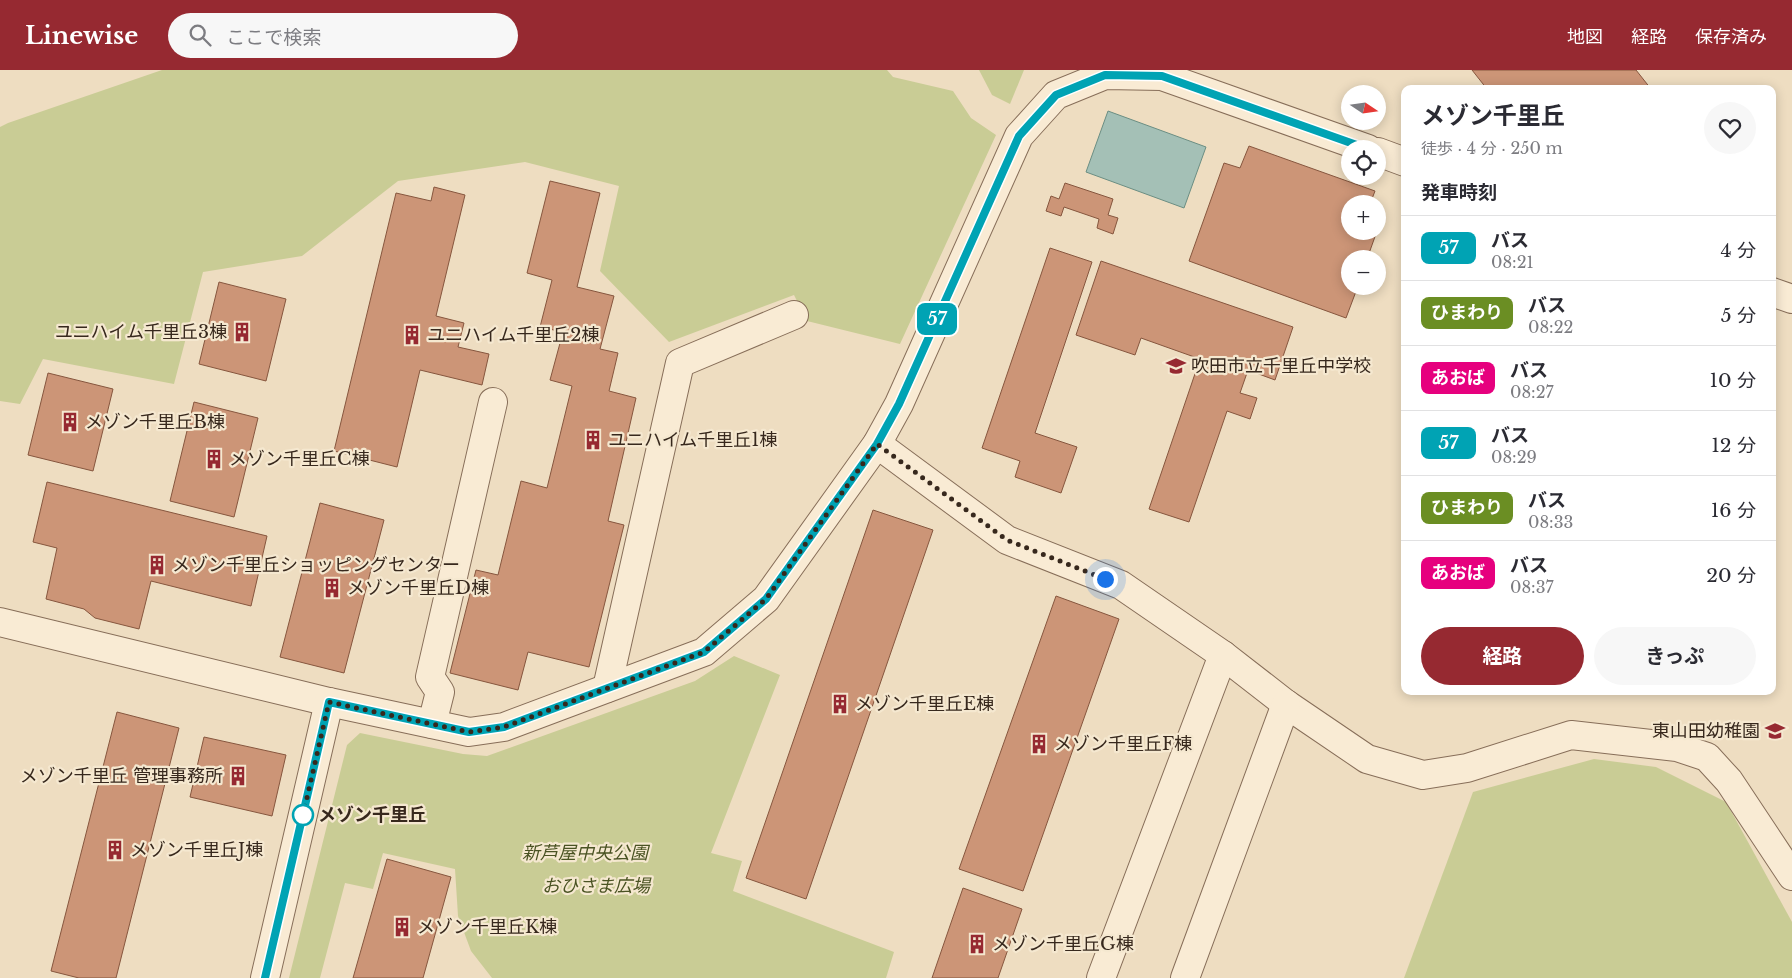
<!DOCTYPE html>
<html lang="ja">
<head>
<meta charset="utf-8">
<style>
  body { margin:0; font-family:"Libre Baskerville","Noto Sans JP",serif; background:#f7f7f7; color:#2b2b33; height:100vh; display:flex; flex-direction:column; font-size:19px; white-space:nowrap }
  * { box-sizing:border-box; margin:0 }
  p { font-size:16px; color:#7c7c81 }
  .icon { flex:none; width:28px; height:28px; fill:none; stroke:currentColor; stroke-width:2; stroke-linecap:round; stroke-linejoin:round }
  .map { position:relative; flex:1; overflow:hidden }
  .side { position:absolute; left:1401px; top:15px; width:375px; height:610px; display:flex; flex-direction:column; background:#fff; border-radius:10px; box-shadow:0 2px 12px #0003 }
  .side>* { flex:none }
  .badge { padding:0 10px; border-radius:8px; font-size:18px; line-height:32px }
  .needle { width:32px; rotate:103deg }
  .controls { position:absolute; left:1341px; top:15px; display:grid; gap:10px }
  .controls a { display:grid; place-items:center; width:45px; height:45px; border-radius:50%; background:#fff; box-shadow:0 2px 12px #0003; font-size:25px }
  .you { position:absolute; width:25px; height:25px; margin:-12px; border:4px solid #fff; border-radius:50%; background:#1a73e8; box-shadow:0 0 0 8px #1a73e833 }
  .map>.badge { position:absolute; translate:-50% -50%; box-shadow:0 0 0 2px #fff }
  h2 { padding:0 20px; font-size:19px; line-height:45px }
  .round { display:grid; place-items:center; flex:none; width:52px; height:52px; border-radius:26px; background:#f7f7f7 }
  .headline { display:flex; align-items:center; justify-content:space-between; height:85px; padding:0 20px }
  h1 { font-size:24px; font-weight:700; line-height:38px }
  .primary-button { display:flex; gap:10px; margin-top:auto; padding:10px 20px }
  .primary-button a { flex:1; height:58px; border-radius:30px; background:#962931; color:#fff; font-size:20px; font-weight:700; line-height:58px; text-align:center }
  .primary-button a+a { background:#f7f7f7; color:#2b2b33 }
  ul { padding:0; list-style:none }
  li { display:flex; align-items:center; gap:15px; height:65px; padding:0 20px; border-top:1px solid #e1e1e2 }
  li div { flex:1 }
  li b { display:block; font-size:19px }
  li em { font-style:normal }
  li .badge { min-width:55px; font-weight:700; text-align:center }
  header { display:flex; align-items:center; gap:30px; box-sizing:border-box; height:70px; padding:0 25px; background:#962931; color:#fff }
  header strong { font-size:24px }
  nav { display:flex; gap:28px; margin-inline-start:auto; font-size:18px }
  .search { width:350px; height:45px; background:#f7f7f7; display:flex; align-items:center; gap:12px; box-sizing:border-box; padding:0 18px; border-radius:28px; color:#7c7c81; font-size:19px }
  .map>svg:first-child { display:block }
  .green { fill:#c9cc95 }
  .water { fill:#a4c0b6; stroke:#6b8e83 }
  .building { fill:#cc9577; stroke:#86563e }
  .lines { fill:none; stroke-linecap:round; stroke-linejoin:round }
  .minor-casing { stroke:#876e59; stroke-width:30 }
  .minor { stroke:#f9ebd4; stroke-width:28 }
  .line-casing { stroke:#fff; stroke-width:11 }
  .line { stroke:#00a3b4; stroke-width:8 }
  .walk { stroke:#37281d; stroke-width:5; stroke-dasharray:0 9 }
  .stop-dot { fill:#fff; stroke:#00a3b4; stroke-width:2.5 }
  .labels { text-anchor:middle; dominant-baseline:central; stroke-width:4.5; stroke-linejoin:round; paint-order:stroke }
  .poi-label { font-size:18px; fill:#37281d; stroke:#f5e8d0; text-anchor:start }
  .stop-label { font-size:18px; font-weight:bold; fill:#37281d; stroke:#f5e8d0; text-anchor:start }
  .park-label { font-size:18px; font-style:italic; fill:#4a5323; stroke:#f5e8d0 }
</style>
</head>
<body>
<header>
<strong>Linewise</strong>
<div class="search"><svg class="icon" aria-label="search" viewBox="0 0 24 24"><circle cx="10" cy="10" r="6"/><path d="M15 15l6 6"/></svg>ここで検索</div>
<nav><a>地図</a><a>経路</a><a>保存済み</a></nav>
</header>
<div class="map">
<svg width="1792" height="908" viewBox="0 0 1792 908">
  <rect width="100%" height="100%" fill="#eeddc1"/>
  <g class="green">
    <polygon points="162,0 887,0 893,7 953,21 971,48 996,65 900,274 807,251 794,225 669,272 600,201 619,116 525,92 398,111 302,186 203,202 174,314 43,289 20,334 0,331 0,57 8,53"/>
    <polygon points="979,0 1024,0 1010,34 992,25"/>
    <polygon points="734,586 780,605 711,783 742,791 733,821 894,882 886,908 492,908 471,881 458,846 455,799 383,783 373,819 345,813 320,908 289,908 347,675 360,663 463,684 487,686 695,611"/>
    <polygon points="1594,689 1656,697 1726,732 1792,852 1792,908 1404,908 1473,722"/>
  </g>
  <polygon class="water" points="1108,41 1206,77 1184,138 1086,102"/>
  <g class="building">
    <polygon points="1472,0 1636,0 1651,19 1487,19"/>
    <polygon points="1249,76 1375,121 1370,134 1350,134 1350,161 1377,161 1367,189 1350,189 1350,216 1358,216 1346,248 1189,191 1224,93 1240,98"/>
    <polygon points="550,111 600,123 577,217 614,226 600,279 618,283 609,321 636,328 608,451 624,455 589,597 528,582 518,620 450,603 476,500 498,505 521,411 547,418 572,316 550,310 563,262 540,257 552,210 527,203"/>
    <polygon points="1065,113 1113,129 1108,145 1118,148 1113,164 1097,158 1099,149 1064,137 1061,146 1046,141 1051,126 1059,129"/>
    <polygon points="434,117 465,125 436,246 464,253 458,277 489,284 482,315 420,300 397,397 334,381 396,123 431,131"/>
    <polygon points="1050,178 1092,192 1035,363 1077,377 1061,423 1015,407 1020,391 982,378"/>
    <polygon points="1101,191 1293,257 1275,310 1248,300 1240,323 1257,328 1250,349 1227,341 1189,452 1149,439 1200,289 1141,268 1135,285 1076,265"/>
    <polygon points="219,212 286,229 266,311 199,294"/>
    <polygon points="48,303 113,319 93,401 28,385"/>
    <polygon points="194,332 258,348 234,447 170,431"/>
    <polygon points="47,412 267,466 251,536 151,511 139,559 95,548 84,539 46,529 57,478 33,472"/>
    <polygon points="320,433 384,450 344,603 280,587"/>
    <polygon points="873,440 933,460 806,829 746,808"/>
    <polygon points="1056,526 1119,549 1023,821 959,799"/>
    <polygon points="117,642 179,658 116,908 79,908 51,901"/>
    <polygon points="204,667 286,685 272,746 190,727"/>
    <polygon points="387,789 451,807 423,908 353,908"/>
    <polygon points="963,818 1022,839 998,908 932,908"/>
  </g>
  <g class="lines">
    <defs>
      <g id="minor">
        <polyline points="1378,82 1405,92"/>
        <polyline points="1772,222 1792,229"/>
        <polyline points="877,374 1007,470 1121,515 1223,585 1286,634 1367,689 1423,705 1467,698 1571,665 1677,677 1707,687 1729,711 1792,806"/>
        <polyline points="0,552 329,632 469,662 504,657 704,582 766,529 877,374 899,334 1019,66 1056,25 1105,5 1162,6 1368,79"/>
        <polyline points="607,618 680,293 794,245"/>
        <polyline points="432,654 440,622 430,607 493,332"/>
        <polyline points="265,908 329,632"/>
        <polyline points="1101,908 1223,585"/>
        <polyline points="1185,908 1286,634"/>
      </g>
    </defs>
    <use href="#minor" class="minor-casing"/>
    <use href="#minor" class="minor"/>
  </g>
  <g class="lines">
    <defs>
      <polyline id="line" points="265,908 329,632 469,662 504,657 704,582 766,529 877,374 899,334 1019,66 1056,25 1105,5 1162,6 1368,79"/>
    </defs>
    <use href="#line" class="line-casing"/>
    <use href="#line" class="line"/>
    <polyline class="walk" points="303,745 329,632 469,662 504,657 704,582 766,529 877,374 1007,470 1105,509"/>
  </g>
  <defs>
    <symbol id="building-bare" viewBox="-9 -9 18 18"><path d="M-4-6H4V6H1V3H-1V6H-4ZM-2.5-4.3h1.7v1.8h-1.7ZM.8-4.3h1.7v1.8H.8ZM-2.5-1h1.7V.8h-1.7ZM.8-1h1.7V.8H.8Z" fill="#962931" stroke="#f5e8d0" stroke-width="2.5" paint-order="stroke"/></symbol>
    <symbol id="school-bare" viewBox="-9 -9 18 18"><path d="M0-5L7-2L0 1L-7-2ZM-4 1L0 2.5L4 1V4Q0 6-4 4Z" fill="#962931" stroke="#f5e8d0" stroke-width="2.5" paint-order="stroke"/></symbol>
  </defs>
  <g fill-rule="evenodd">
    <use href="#building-bare" x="228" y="248" width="28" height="28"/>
    <use href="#building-bare" x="398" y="251" width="28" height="28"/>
    <use href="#school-bare" x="1162" y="282" width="28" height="28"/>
    <use href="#building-bare" x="56" y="338" width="28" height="28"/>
    <use href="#building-bare" x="579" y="356" width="28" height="28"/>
    <use href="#building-bare" x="200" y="375" width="28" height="28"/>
    <use href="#building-bare" x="143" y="481" width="28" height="28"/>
    <use href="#building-bare" x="318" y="504" width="28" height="28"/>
    <use href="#building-bare" x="826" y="620" width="28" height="28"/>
    <use href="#school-bare" x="1761" y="647" width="28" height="28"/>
    <use href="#building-bare" x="1025" y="660" width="28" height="28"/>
    <use href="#building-bare" x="224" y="692" width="28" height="28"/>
    <use href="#building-bare" x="101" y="766" width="28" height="28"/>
    <use href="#building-bare" x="388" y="843" width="28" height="28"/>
    <use href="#building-bare" x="963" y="860" width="28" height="28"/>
  </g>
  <circle class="stop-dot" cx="303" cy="745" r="10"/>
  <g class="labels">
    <g class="poi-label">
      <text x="227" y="262" text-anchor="end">ユニハイム千里丘3棟</text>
      <text x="427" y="265">ユニハイム千里丘2棟</text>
      <text x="1191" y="296">吹田市立千里丘中学校</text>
      <text x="85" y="352">メゾン千里丘B棟</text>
      <text x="608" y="370">ユニハイム千里丘1棟</text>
      <text x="229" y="389">メゾン千里丘C棟</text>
      <text x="172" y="495">メゾン千里丘ショッピングセンター</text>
      <text x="347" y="518">メゾン千里丘D棟</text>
      <text x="855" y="634">メゾン千里丘E棟</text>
      <text x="1760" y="661" text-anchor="end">東山田幼稚園</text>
      <text x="1054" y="674">メゾン千里丘F棟</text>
      <text x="223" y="706" text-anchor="end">メゾン千里丘 管理事務所</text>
      <text x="130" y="780">メゾン千里丘J棟</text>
      <text x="417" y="857">メゾン千里丘K棟</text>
      <text x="992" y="874">メゾン千里丘G棟</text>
    </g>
    <g class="stop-label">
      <text x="318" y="745">メゾン千里丘</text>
    </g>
    <g class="park-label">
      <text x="585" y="783">新芦屋中央公園</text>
      <text x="596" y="816">おひさま広場</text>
    </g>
  </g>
</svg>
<div class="controls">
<a><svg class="needle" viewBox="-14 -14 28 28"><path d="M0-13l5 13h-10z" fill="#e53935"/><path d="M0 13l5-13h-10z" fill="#7c7c81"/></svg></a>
<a><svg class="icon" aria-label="locate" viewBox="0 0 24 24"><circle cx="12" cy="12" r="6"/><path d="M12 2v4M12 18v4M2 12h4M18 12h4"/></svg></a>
<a>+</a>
<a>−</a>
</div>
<div class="you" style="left:1105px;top:509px"></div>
<b class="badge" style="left:937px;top:249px;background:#00a3b4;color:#fff">57</b>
<section class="side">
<div class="headline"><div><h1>メゾン千里丘</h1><p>徒歩 · 4 分 · 250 m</p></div><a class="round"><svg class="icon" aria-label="heart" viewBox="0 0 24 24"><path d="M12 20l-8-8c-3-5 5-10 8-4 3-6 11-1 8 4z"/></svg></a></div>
<h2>発車時刻</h2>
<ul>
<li><span class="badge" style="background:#00a3b4;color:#fff">57</span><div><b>バス</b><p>08:21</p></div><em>4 分</em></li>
<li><span class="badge" style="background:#6b8e23;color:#fff">ひまわり</span><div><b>バス</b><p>08:22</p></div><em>5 分</em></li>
<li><span class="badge" style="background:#e6007e;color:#fff">あおば</span><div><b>バス</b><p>08:27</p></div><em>10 分</em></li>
<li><span class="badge" style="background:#00a3b4;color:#fff">57</span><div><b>バス</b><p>08:29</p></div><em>12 分</em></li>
<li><span class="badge" style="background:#6b8e23;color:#fff">ひまわり</span><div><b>バス</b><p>08:33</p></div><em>16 分</em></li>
<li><span class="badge" style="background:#e6007e;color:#fff">あおば</span><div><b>バス</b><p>08:37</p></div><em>20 分</em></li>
</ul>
<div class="primary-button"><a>経路</a><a>きっぷ</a></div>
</section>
</div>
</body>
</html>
